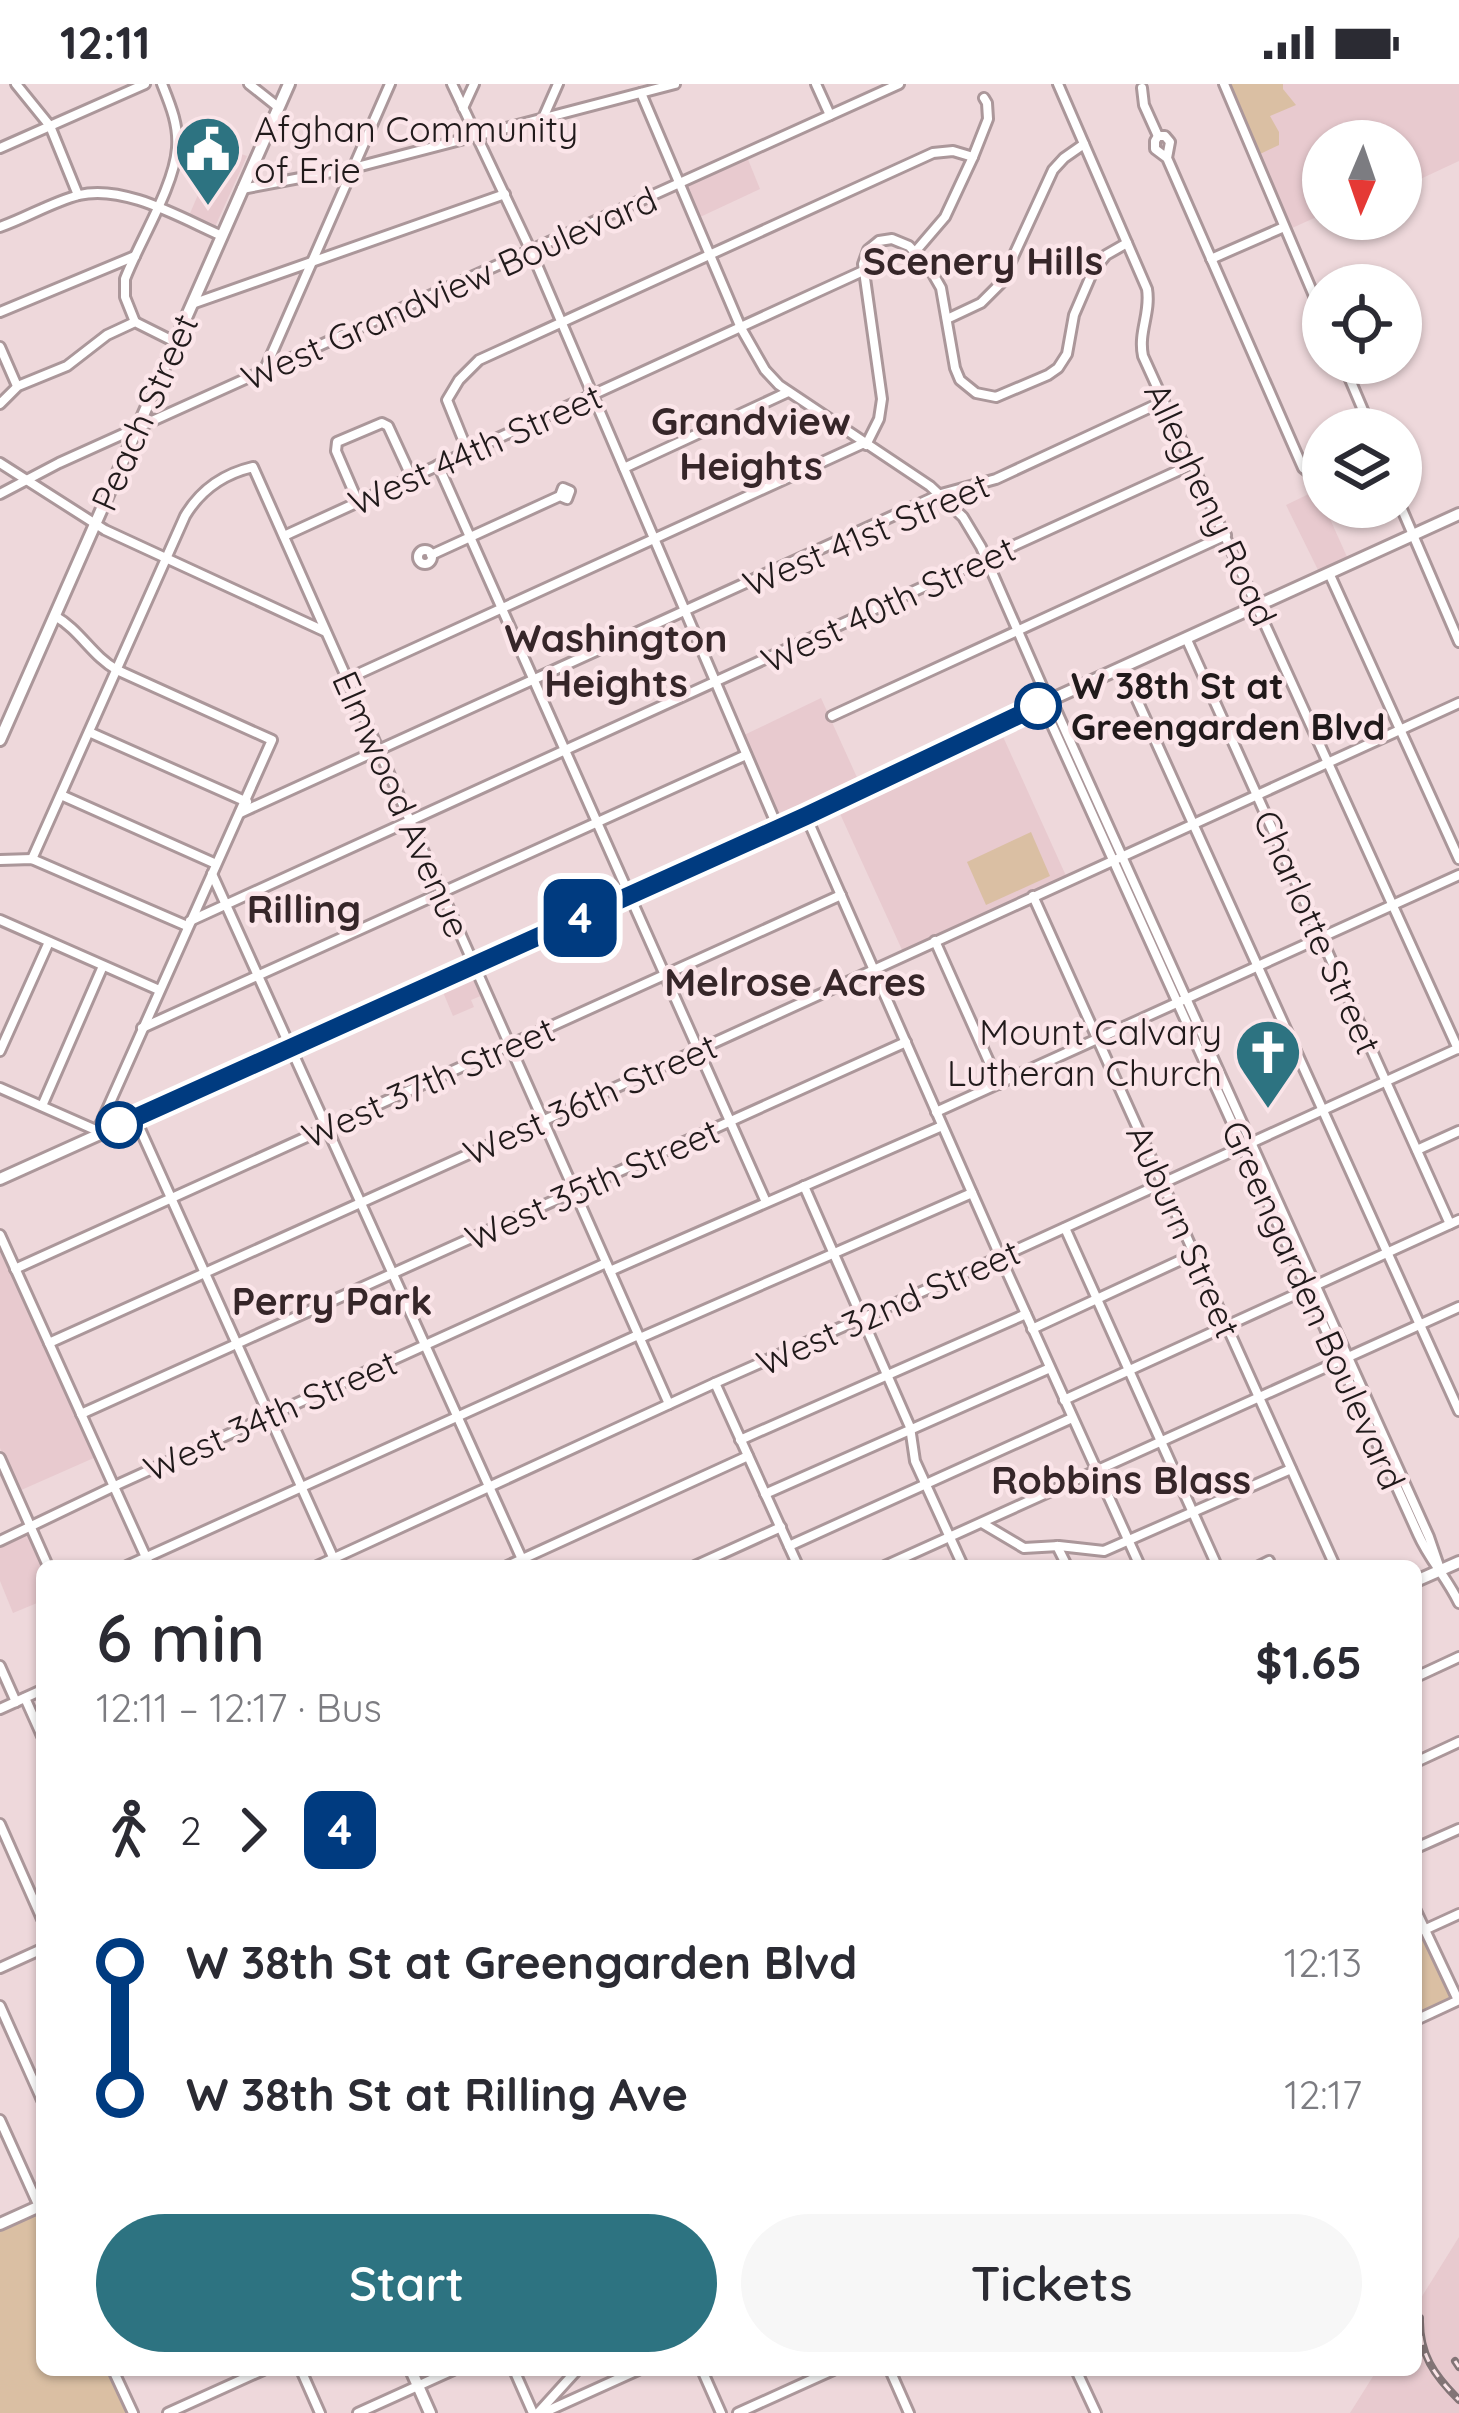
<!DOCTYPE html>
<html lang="en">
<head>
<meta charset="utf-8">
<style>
  body { margin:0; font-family:Quicksand,sans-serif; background:#f7f7f7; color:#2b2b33; height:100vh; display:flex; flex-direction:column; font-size:45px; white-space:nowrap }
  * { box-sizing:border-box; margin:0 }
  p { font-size:39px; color:#7c7c81 }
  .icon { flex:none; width:66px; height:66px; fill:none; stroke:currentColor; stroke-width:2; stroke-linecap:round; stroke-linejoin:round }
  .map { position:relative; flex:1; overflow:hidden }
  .sheet { position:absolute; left:36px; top:1476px; width:1386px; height:816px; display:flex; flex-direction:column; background:#fff; border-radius:18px; box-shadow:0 3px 9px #0004 }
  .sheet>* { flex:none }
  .badge { padding:0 24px; border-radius:18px; font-size:42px; line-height:78px }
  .needle { width:78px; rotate:182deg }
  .buttons { position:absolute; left:1302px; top:36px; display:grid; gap:24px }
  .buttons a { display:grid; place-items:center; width:120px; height:120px; border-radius:50%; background:#fff; box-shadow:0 3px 9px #0004; font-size:60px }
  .map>.badge { position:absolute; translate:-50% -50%; box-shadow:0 0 0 6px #fff }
  .legs { display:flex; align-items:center; gap:18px; height:132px; padding:0 60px; font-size:39px }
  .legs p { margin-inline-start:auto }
  .head { display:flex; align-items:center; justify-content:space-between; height:204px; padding:0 60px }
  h1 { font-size:66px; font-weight:600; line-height:90px }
  .button { display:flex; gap:24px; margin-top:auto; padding:24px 60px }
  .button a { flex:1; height:138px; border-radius:72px; background:#2d7381; color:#fff; font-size:48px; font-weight:600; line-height:138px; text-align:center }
  .button a+a { background:#f7f7f7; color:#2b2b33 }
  ul { padding:0 60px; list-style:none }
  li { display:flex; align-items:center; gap:42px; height:132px; font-size:45px }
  li i { display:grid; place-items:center; width:18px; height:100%; margin:0 15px; background:currentColor }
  li i::after { content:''; width:30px; height:30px; margin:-15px; border:9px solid; border-radius:50%; background:#fff }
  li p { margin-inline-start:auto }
  li:first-child i { background:linear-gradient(#0000 50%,currentColor 0) }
  li:last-child i { background:linear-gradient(currentColor 50%,#0000 0) }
  .status { display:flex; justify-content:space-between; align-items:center; height:84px; padding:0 60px; background:#fff; direction:ltr }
  .status svg { height:33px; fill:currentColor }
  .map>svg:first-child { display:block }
  .built { fill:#e8cacf }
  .green { fill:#dabfa3 }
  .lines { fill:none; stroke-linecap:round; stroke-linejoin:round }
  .minor-casing { stroke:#ab979a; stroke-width:14 }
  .major-casing { stroke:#ab979a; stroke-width:16 }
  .minor { stroke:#fff; stroke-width:8 }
  .major { stroke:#fff; stroke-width:10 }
  .rail-casing { stroke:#827476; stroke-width:8 }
  .rail { stroke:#fbe5e9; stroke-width:3; stroke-dasharray:9; stroke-linecap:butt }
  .line-1-casing { stroke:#fff; stroke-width:27 }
  .line-1 { stroke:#003b80; stroke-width:18 }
  .stop-1-dot { fill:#fff; stroke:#003b80; stroke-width:6 }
  .labels { text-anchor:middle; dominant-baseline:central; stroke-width:9; stroke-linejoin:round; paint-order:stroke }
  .poi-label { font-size:36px; fill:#211a1b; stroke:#fbe5e9; text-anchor:start }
  .street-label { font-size:36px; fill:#211a1b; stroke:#fbe5e9 }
  .stop-label { font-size:36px; font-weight:bold; fill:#211a1b; stroke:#fbe5e9; text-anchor:start }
  .neighbourhood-label { font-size:39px; font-weight:bold; fill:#362629; stroke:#fbe5e9 }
</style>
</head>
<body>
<div class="status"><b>12:11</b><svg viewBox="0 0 49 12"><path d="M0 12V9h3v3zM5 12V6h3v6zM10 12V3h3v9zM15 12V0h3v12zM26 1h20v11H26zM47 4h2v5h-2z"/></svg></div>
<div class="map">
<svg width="1459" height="2329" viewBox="0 0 1459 2329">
  <rect width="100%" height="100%" fill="#eed8db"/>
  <g class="built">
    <polygon points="1283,0 1459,0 1459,77 1401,104 1401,57 1323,57 1323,130 1290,145 1246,41 1291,18 1283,5"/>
    <polygon points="219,62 247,72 214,145 188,134"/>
    <polygon points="747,73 760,105 698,134 685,101"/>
    <polygon points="1317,406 1348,475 1319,488 1286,421"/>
    <polygon points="821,614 860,700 778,736 742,652"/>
    <polygon points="1000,646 1067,794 903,868 836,721"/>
    <polygon points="472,888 483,911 471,916 474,923 453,932 440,901"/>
    <polygon points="0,1160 96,1373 19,1407 0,1364"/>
    <polygon points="24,1449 28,1450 42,1482 42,1517 13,1529 0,1497 0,1460"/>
    <polygon points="1459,2153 1459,2329 1350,2329 1377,2286 1416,2286 1416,2222"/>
  </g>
  <g class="green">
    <polygon points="1228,0 1283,0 1283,5 1296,21 1270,32 1279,48 1279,61 1258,71"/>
    <polygon points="1031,748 1050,792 986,821 967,778"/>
    <polygon points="1416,1834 1453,1912 1450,1917 1416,1933"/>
    <polygon points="35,2129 42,2137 42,2286 109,2286 129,2329 0,2329 0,2145"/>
  </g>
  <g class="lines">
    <defs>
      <g id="minor">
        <polyline points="16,0 50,42 78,111"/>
        <polyline points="249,0 278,23"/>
        <polyline points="452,0 531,167 778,744"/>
        <polyline points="816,0 830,31"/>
        <path d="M1058,0L1147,205C1151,229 1138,248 1143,272L1458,965"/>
        <polyline points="1224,0 1323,233"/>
        <polyline points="1142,4 1144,21 1158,52"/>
        <polyline points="641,9 741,244 765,286 779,301 930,402 963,433 981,463 1049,618"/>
        <polyline points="463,24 474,0"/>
        <polyline points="543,34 558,0"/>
        <polyline points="0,64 145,0"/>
        <polyline points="1167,74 1170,58 1165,52 1158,52 1155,57 1155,65 1167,74 1303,384 1312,391 1323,390"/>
        <polyline points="242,105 353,84 675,0"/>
        <path d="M0,143C26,134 52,118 79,111C124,100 181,134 222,152"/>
        <polyline points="915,168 945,133 973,73 988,35 987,19 984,14"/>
        <polyline points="1211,175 1284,143"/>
        <polyline points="192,220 505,110"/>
        <polyline points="0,228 135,172"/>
        <polyline points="947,235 981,219 1001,199 1053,86 1064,74 1084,60"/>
        <path d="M135,238L125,213V195C140,156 174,103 177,64C179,41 170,20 162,0"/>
        <polyline points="0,263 17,302"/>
        <polyline points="1343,279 1371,345"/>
        <polyline points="265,285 390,0"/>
        <polyline points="0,320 18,302 67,282 107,251 135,238 175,258"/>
        <polyline points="866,361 879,335 882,315 863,180 868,166 879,157 892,155 909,162 929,183 941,204 955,284 960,296 976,309 996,313 1048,291 1058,284 1067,270 1074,231 1093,187 1106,171 1127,159"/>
        <polyline points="468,368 447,316 459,296 479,276 933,69 953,67 973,73"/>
        <polyline points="0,379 105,446 324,547"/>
        <polyline points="438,381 766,1118"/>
        <polyline points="624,384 788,308"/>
        <polyline points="0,410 59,379 899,0"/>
        <polyline points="358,418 336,367 337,358 382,339 388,342 412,394"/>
        <polyline points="1401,423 1459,558"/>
        <polyline points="284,452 863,187"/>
        <circle cx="425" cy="473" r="7"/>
        <polyline points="431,471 560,412 563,404 570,407 567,415 560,412"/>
        <polyline points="1329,489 1459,775"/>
        <path d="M55,532C80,546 92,572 117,586L272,656L96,1050"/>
        <polyline points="1187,556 1450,1140"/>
        <polyline points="1123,585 1459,1327"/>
        <polyline points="347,595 864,359"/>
        <path d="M1051,625L1047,630L1418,1450C1429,1475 1447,1494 1459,1519"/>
        <polyline points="1051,625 1056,626 1429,1453 1440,1485"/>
        <polyline points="832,632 1226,451"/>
        <polyline points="89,648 247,718"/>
        <polyline points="61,711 216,780"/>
        <polyline points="240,729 941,410 996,395 1164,317"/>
        <polyline points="806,732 1003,1179 1140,1482"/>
        <path d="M32,775L185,432C201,405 223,390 253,383L669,1320"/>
        <polyline points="0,776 32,775 187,842"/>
        <polyline points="212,790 525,1482"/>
        <polyline points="1033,812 1335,1482"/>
        <polyline points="0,836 159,906"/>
        <polyline points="190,837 1193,380"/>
        <polyline points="935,857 999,1000"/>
        <polyline points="142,944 746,671"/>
        <polyline points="0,967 49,858"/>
        <polyline points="0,1004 98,1047"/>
        <polyline points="42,1022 103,882"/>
        <polyline points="936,1028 1459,791"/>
        <polyline points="135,1034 337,1482"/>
        <polyline points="1417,1066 1459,1047"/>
        <polyline points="804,1102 910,1343 915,1377 963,1482"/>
        <polyline points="1065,1144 1217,1482"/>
        <polyline points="0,1151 150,1482"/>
        <polyline points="15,1185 841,811"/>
        <polyline points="610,1187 942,1042"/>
        <polyline points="1032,1245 1194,1170"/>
        <polyline points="640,1254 972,1109"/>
        <polyline points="49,1259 538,1039 1459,619"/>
        <polyline points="715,1299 798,1482"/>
        <polyline points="1064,1316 1459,1136"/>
        <polyline points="81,1330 906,958"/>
        <polyline points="740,1356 1026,1230"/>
        <polyline points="0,1374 48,1482"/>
        <polyline points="765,1410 1050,1284"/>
        <polyline points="982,1439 1024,1464 1059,1462 1104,1467 1291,1385"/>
        <polyline points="0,1457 119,1400 606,1179"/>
        <polyline points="789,1462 1072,1334"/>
        <polyline points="1057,1462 1067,1482"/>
        <polyline points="127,1482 638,1251"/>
        <polyline points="317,1482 715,1299 1005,1171 1459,964"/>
        <polyline points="507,1482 748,1372"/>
        <polyline points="695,1482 781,1443"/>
        <polyline points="885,1482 1459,1223"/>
        <polyline points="1259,1482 1269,1477"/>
        <polyline points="0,1582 16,1618"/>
        <polyline points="1416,1593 1459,1573"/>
        <polyline points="25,1614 42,1652"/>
        <polyline points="0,1625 42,1606"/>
        <polyline points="1416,1678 1459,1658"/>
        <polyline points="0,1740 42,1835"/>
        <polyline points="1416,1764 1459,1745"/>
        <polyline points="1416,1827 1458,1916"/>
        <polyline points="1424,1846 1459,1830"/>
        <polyline points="0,1884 42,1865"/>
        <polyline points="0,1922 42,2016"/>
        <polyline points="1416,1936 1459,1916"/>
        <polyline points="0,2036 42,2129"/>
        <polyline points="113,2286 133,2329"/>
        <polyline points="301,2286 320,2329"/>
        <polyline points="514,2286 533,2329"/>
        <polyline points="702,2286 721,2329"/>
        <polyline points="890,2286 909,2329"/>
        <polyline points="1076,2286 1096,2329"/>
        <polyline points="168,2329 263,2286"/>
        <polyline points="358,2329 453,2286"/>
        <polyline points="538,2329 577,2286"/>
        <polyline points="543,2329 638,2286"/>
        <polyline points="738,2329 833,2286"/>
      </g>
      <g id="major">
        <polyline points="0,656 289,0"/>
        <polyline points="0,1095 806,732 1048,617 1459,430"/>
        <polyline points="1416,1497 1459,1478"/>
        <polyline points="0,2140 42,2121"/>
        <polyline points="411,2286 430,2329"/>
      </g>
    </defs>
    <use href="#minor" class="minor-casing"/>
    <use href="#major" class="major-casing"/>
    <use href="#minor" class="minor"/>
    <use href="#major" class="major"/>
    <defs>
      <g id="rail">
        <path d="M1420,2234C1419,2270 1434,2291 1459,2316"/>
        <polyline points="1455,2277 1459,2283"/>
      </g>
    </defs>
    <use href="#rail" class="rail-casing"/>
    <use href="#rail" class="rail"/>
  </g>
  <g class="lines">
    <defs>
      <polyline id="line-1" points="119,1041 806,732 1038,622"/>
    </defs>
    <use href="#line-1" class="line-1-casing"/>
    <use href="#line-1" class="line-1"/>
  </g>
  <defs>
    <symbol id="civic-pin" viewBox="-11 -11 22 30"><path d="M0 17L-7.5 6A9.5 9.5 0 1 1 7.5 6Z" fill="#2d7381" stroke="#fbe5e9"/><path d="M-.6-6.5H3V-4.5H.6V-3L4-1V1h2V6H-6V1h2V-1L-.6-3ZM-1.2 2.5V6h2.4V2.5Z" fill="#fff"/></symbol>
    <symbol id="church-pin" viewBox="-11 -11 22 30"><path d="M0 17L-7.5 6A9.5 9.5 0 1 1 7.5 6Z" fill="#2d7381" stroke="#fbe5e9"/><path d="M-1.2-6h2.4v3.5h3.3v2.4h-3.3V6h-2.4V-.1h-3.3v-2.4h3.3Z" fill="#fff"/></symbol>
  </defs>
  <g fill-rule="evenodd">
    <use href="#civic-pin" x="170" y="27" width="76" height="104"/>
    <use href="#church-pin" x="1230" y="930" width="76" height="104"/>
  </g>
  <g class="stop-1-dot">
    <circle cx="1038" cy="622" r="21"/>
    <circle cx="119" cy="1041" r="21"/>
  </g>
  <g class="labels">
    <g class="poi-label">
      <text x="254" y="44">Afghan Community<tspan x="254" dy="41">of Erie</tspan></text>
      <text x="1222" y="947" text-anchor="end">Mount Calvary<tspan x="1222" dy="41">Lutheran Church</tspan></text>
    </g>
    <g class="street-label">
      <text transform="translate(449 204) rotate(-24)">West Grandview Boulevard</text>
      <text transform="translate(144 328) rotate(-66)">Peach Street</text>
      <text transform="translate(475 365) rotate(-24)">West 44th Street</text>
      <text transform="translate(1211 420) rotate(65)">Allegheny Road</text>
      <text transform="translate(866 450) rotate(-23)">West 41st Street</text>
      <text transform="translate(888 520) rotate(-25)">West 40th Street</text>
      <text transform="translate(402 720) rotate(66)">Elmwood Avenue</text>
      <text transform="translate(1318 848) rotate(66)">Charlotte Street</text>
      <text transform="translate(428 998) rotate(-24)">West 37th Street</text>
      <text transform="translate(590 1015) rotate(-24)">West 36th Street</text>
      <text transform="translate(592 1100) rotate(-24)">West 35th Street</text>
      <text transform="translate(1184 1147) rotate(66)">Auburn Street</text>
      <text transform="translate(1314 1221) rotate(66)">Greengarden Boulevard</text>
      <text transform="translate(888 1223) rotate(-24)">West 32nd Street</text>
      <text transform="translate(270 1331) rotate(-24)">West 34th Street</text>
    </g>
    <g class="stop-label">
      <text x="1071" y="601">W 38th St at<tspan x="1071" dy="41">Greengarden Blvd</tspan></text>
    </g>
    <g class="neighbourhood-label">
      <text x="983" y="176">Scenery Hills</text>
      <text x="751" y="336">Grandview<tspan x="751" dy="45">Heights</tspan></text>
      <text x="616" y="553">Washington<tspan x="616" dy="45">Heights</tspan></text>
      <text x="304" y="824">Rilling</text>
      <text x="795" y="897">Melrose Acres</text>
      <text x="332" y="1216">Perry Park</text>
      <text x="1121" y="1395">Robbins Blass</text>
    </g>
  </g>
</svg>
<div class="buttons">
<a><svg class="needle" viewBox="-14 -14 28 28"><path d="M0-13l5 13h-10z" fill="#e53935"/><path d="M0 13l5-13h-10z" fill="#7c7c81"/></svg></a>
<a><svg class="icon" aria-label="locate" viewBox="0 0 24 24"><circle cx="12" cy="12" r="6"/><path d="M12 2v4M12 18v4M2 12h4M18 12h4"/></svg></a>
<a><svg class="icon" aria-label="layers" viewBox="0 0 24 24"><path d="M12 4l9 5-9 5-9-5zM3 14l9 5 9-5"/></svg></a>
</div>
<b class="badge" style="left:580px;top:834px;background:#003b80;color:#fff">4</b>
<section class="sheet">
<div class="head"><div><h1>6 min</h1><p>12:11 – 12:17 · Bus</p></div><b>$1.65</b></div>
<div class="legs"><svg class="icon" aria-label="walk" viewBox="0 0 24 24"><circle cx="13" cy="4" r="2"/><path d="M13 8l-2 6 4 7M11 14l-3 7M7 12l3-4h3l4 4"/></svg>2<svg class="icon" aria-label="forward" viewBox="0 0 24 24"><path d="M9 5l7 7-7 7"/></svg><b class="badge" style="background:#003b80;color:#fff">4</b></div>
<ul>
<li><i style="color:#003b80"></i><b>W 38th St at Greengarden Blvd</b><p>12:13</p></li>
<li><i style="color:#003b80"></i><b>W 38th St at Rilling Ave</b><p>12:17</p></li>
</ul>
<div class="button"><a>Start</a><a>Tickets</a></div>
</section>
</div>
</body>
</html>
